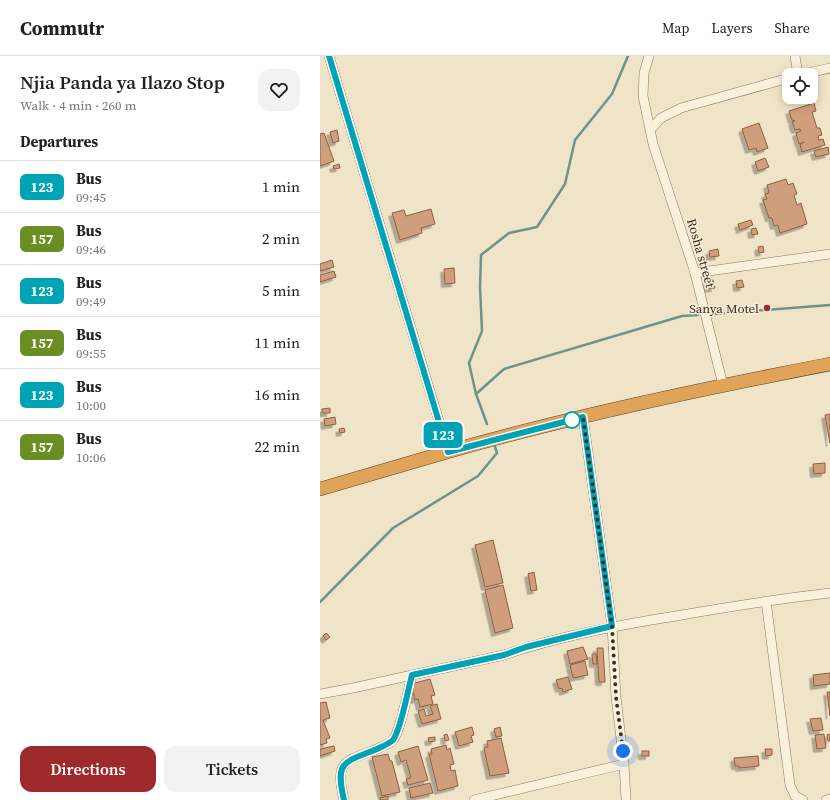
<!DOCTYPE html>
<html lang="en">
<head>
<meta charset="utf-8">
<style>
  body { margin:0; font-family:"Source Serif 4",serif; background:#f2f2f2; color:#202124; height:100vh; display:flex; flex-direction:column; font-size:15px; white-space:nowrap }
  * { box-sizing:border-box; margin:0 }
  p { font-size:13px; color:#757577 }
  .icon { flex:none; width:22px; height:22px; fill:none; stroke:currentColor; stroke-width:2; stroke-linecap:round; stroke-linejoin:round }
  .map { position:relative; flex:1; overflow:hidden }
  .details { display:flex; flex-direction:column; background:#fff; width:320px }
  .details>* { flex:none }
  .badge { padding:0 8px; border-radius:6px; font-size:14px; line-height:26px }
  .controls { position:absolute; left:462px; top:12px; display:grid; gap:8px }
  .controls a { display:grid; place-items:center; width:36px; height:36px; border-radius:8px; background:#fff; box-shadow:0 2px 10px #0003; font-size:20px }
  .you { position:absolute; width:20px; height:20px; margin:-10px; border:3px solid #fff; border-radius:50%; background:#1a73e8; box-shadow:0 0 0 6px #1a73e833 }
  .map>.badge { position:absolute; translate:-50% -50%; box-shadow:0 0 0 2px #fff }
  h2 { padding:0 20px; font-size:15px; line-height:36px }
  .round { display:grid; place-items:center; flex:none; width:42px; height:42px; border-radius:12px; background:#f2f2f2 }
  .head { display:flex; align-items:center; justify-content:space-between; height:68px; padding:0 20px }
  h1 { font-size:19px; font-weight:600; line-height:30px }
  .button { display:flex; gap:8px; margin-top:auto; padding:8px 20px }
  .button a { flex:1; height:46px; border-radius:12px; background:#9e2a2b; color:#fff; font-size:16px; font-weight:600; line-height:46px; text-align:center }
  .button a+a { background:#f2f2f2; color:#202124 }
  ul { padding:0; list-style:none }
  li { display:flex; align-items:center; gap:12px; height:52px; padding:0 20px; border-top:1px solid #e0e0e0 }
  li div { flex:1 }
  li b { display:block; font-size:15px }
  li em { font-style:normal }
  li .badge { min-width:44px; font-weight:700; text-align:center }
  header { display:flex; align-items:center; gap:24px; box-sizing:border-box; height:56px; padding:0 20px; background:#fff; border-bottom:1px solid #e0e0e0 }
  header strong { font-size:19px }
  nav { display:flex; gap:22px; margin-inline-start:auto; font-size:14px }
  main { display:flex; flex:1; min-height:0 }
  .map>svg:first-child { display:block }
  .lines { fill:none; stroke-linecap:round; stroke-linejoin:round }
  .stream { stroke:#6f938a; stroke-width:2.5 }
  .building { fill:#cf9f7d; stroke:#8d5f41; filter:url(#shadow) }
  .minor-casing { stroke:#8d765c; stroke-width:10 }
  .highway-casing { stroke:#5b4430; stroke-width:14 }
  .minor { stroke:#faf1dc; stroke-width:9 }
  .highway { stroke:#e0a458; stroke-width:13 }
  .line-casing { stroke:#fff; stroke-width:9 }
  .line { stroke:#00a3b4; stroke-width:6 }
  .walk { stroke:#3d2e20; stroke-width:4; stroke-dasharray:0 7.2 }
  .poi-dot { fill:#9e2a2b; stroke:#f7eed8; stroke-width:1.5 }
  .stop-dot { fill:#fff; stroke:#00a3b4; stroke-width:2 }
  .labels { text-anchor:middle; dominant-baseline:central; stroke-width:3; stroke-linejoin:round; paint-order:stroke }
  .street-label { font-size:13px; fill:#3d2e20; stroke:#f7eed8 }
  .poi-label { font-size:13px; fill:#3d2e20; stroke:#f7eed8; text-anchor:end }
</style>
</head>
<body>
<header>
<strong>Commutr</strong>
<nav><a>Map</a><a>Layers</a><a>Share</a></nav>
</header>
<main>
<section class="details">
<div class="head"><div><h1>Njia Panda ya Ilazo Stop</h1><p>Walk · 4 min · 260 m</p></div><a class="round"><svg class="icon" aria-label="heart" viewBox="0 0 24 24"><path d="M12 20l-8-8c-3-5 5-10 8-4 3-6 11-1 8 4z"/></svg></a></div>
<h2>Departures</h2>
<ul>
<li><span class="badge" style="background:#00a3b4;color:#fff">123</span><div><b>Bus</b><p>09:45</p></div><em>1 min</em></li>
<li><span class="badge" style="background:#6b8e23;color:#fff">157</span><div><b>Bus</b><p>09:46</p></div><em>2 min</em></li>
<li><span class="badge" style="background:#00a3b4;color:#fff">123</span><div><b>Bus</b><p>09:49</p></div><em>5 min</em></li>
<li><span class="badge" style="background:#6b8e23;color:#fff">157</span><div><b>Bus</b><p>09:55</p></div><em>11 min</em></li>
<li><span class="badge" style="background:#00a3b4;color:#fff">123</span><div><b>Bus</b><p>10:00</p></div><em>16 min</em></li>
<li><span class="badge" style="background:#6b8e23;color:#fff">157</span><div><b>Bus</b><p>10:06</p></div><em>22 min</em></li>
</ul>
<div class="button"><a>Directions</a><a>Tickets</a></div>
</section>
<div class="map">
<svg width="510" height="744" viewBox="0 0 510 744">
  <defs>
    <filter id="shadow"><feDropShadow dx="-3.5" dy="3.5" stdDeviation="0" flood-color="#0004"/></filter>
  </defs>
  <rect width="100%" height="100%" fill="#f0e4c8"/>
  <g class="lines">
    <g class="stream">
      <polyline points="393,258 510,249"/>
      <polyline points="156,338 149,307 162,275 160,231 161,199 189,177 217,171 245,128 255,84 292,38 308,0"/>
      <polyline points="167,368 156,338 184,313 362,260 378,259"/>
      <polyline points="0,546 73,472 158,420 177,397 175,391"/>
    </g>
  </g>
  <g class="building">
    <polygon points="494,47 496,55 492,56 497,72 500,72 502,79 498,80 499,84 503,83 505,89 482,96 480,89 484,86 479,88 476,77 481,75 480,73 475,74 472,66 475,65 472,64 469,55"/>
    <polygon points="439,67 448,92 437,96 436,92 429,94 422,73"/>
    <polygon points="17,74 19,85 13,87 10,76"/>
    <polygon points="4,77 14,105 0,110 0,78"/>
    <polygon points="508,91 509,98 496,101 494,95"/>
    <polygon points="445,102 449,111 438,115 435,106"/>
    <polygon points="19,108 20,112 14,113 13,110"/>
    <polygon points="466,123 468,129 473,127 477,138 474,139 477,149 481,147 487,168 460,177 458,169 454,170 452,162 449,162 443,144 447,143 445,138 449,137 447,129"/>
    <polygon points="111,153 115,168 101,172 102,177 80,184 72,157 84,154 86,160"/>
    <polygon points="431,164 433,169 420,174 418,168"/>
    <polygon points="436,172 438,178 432,179 431,173"/>
    <polygon points="443,190 444,196 439,197 438,191"/>
    <polygon points="398,193 399,200 390,201 389,195"/>
    <polygon points="12,204 14,211 0,215 0,208"/>
    <polygon points="134,212 135,227 125,228 124,213"/>
    <polygon points="14,215 16,221 0,226 0,219"/>
    <polygon points="393,224 395,232 388,233 386,226"/>
    <polygon points="422,224 424,231 417,232 416,225"/>
    <polygon points="10,352 10,357 2,357 2,353"/>
    <polygon points="510,358 510,387 505,359"/>
    <polygon points="15,361 16,368 5,370 4,363"/>
    <polygon points="24,372 25,376 20,377 19,373"/>
    <polygon points="505,407 505,417 494,418 493,408"/>
    <polygon points="173,484 183,527 165,531 155,489"/>
    <polygon points="214,516 217,534 211,535 208,518"/>
    <polygon points="183,529 193,572 175,577 165,534"/>
    <polygon points="6,577 10,581 6,584 3,580"/>
    <polygon points="263,591 268,603 250,608 247,595"/>
    <polygon points="277,592 283,592 285,626 279,626"/>
    <polygon points="272,598 276,598 277,608 273,608"/>
    <polygon points="265,605 268,619 253,622 250,609"/>
    <polygon points="510,617 510,628 494,630 493,619"/>
    <polygon points="248,621 252,633 243,636 242,632 239,633 236,624"/>
    <polygon points="110,623 115,639 111,640 113,648 100,651 98,643 95,644 91,628"/>
    <polygon points="507,636 510,636 510,660"/>
    <polygon points="6,646 10,662 3,664 10,682 6,683 7,687 0,689 0,647"/>
    <polygon points="117,648 121,663 102,668 98,655 104,653 106,660 113,658 110,650"/>
    <polygon points="501,662 503,674 493,675 490,663"/>
    <polygon points="152,671 154,679 151,680 153,686 139,690 135,676"/>
    <polygon points="180,671 182,680 176,681 174,673"/>
    <polygon points="127,678 129,684 125,685 124,679"/>
    <polygon points="504,678 506,692 497,693 495,679"/>
    <polygon points="510,678 510,685 508,685 507,679"/>
    <polygon points="115,681 115,685 109,686 108,682"/>
    <polygon points="181,682 189,717 170,720 164,692 168,691 167,685"/>
    <polygon points="126,689 127,694 130,692 134,708 130,709 131,715 135,714 138,730 118,735 109,698 112,698 111,693"/>
    <polygon points="14,690 15,695 0,700 0,693"/>
    <polygon points="98,690 108,724 88,729 86,723 91,722 86,704 81,706 78,696"/>
    <polygon points="445,693 452,693 452,699 446,700"/>
    <rect x="322" y="695" width="7" height="5"/>
    <polygon points="68,698 70,705 72,705 80,736 62,740 52,701"/>
    <polygon points="438,700 439,710 419,712 419,710 415,710 414,702"/>
    <polygon points="110,727 113,737 91,742 89,732"/>
    <polygon points="68,740 68,744 60,744 60,742"/>
  </g>
  <g class="lines">
    <defs>
      <g id="minor">
        <polyline points="9,0 128,395"/>
        <polyline points="329,0 324,17 323,40 333,88 375,217 403,329"/>
        <polyline points="475,0 478,19"/>
        <polyline points="480,19 510,12"/>
        <polyline points="331,73 341,62 361,52 469,22"/>
        <polyline points="375,217 510,198"/>
        <polyline points="263,361 292,570 296,641 304,708 306,744"/>
        <polyline points="446,545 470,729 475,740 483,744"/>
        <path d="M0,638L33,632L184,599C239,580 298,569 356,560C407,551 458,543 510,537"/>
        <path d="M24,744C15,705 23,706 57,693C63,690 69,689 73,684C81,674 88,633 92,619"/>
        <polyline points="154,744 304,708"/>
        <polyline points="506,744 510,743"/>
      </g>
      <path id="highway" d="M0,433C42,421 85,408 127,396C253,360 382,333 510,308"/>
    </defs>
    <use href="#minor" class="minor-casing"/>
    <use href="#highway" class="highway-casing"/>
    <use href="#minor" class="minor"/>
    <use href="#highway" class="highway"/>
  </g>
  <g class="lines">
    <defs>
      <path id="line" d="M9,0L128,396L263,361L292,570L206,591L184,599L92,619C88,633 81,674 73,684C69,688 63,690 57,693C23,707 15,705 24,744"/>
    </defs>
    <use href="#line" class="line-casing"/>
    <use href="#line" class="line"/>
    <polyline class="walk" points="252,364 263,361 292,570 296,641 303,695"/>
  </g>
  <circle class="poi-dot" cx="447" cy="252" r="4"/>
  <circle class="stop-dot" cx="252" cy="364" r="8"/>
  <g class="labels">
    <g class="street-label">
      <text transform="translate(381 197) rotate(74)">Rosha street</text>
    </g>
    <g class="poi-label">
      <text x="439" y="252">Sanya Motel</text>
    </g>
  </g>
</svg>
<div class="controls">
<a><svg class="icon" aria-label="locate" viewBox="0 0 24 24"><circle cx="12" cy="12" r="6"/><path d="M12 2v4M12 18v4M2 12h4M18 12h4"/></svg></a>
</div>
<div class="you" style="left:303px;top:695px"></div>
<b class="badge" style="left:123px;top:379px;background:#00a3b4;color:#fff">123</b>
</div>
</main>
</body>
</html>
